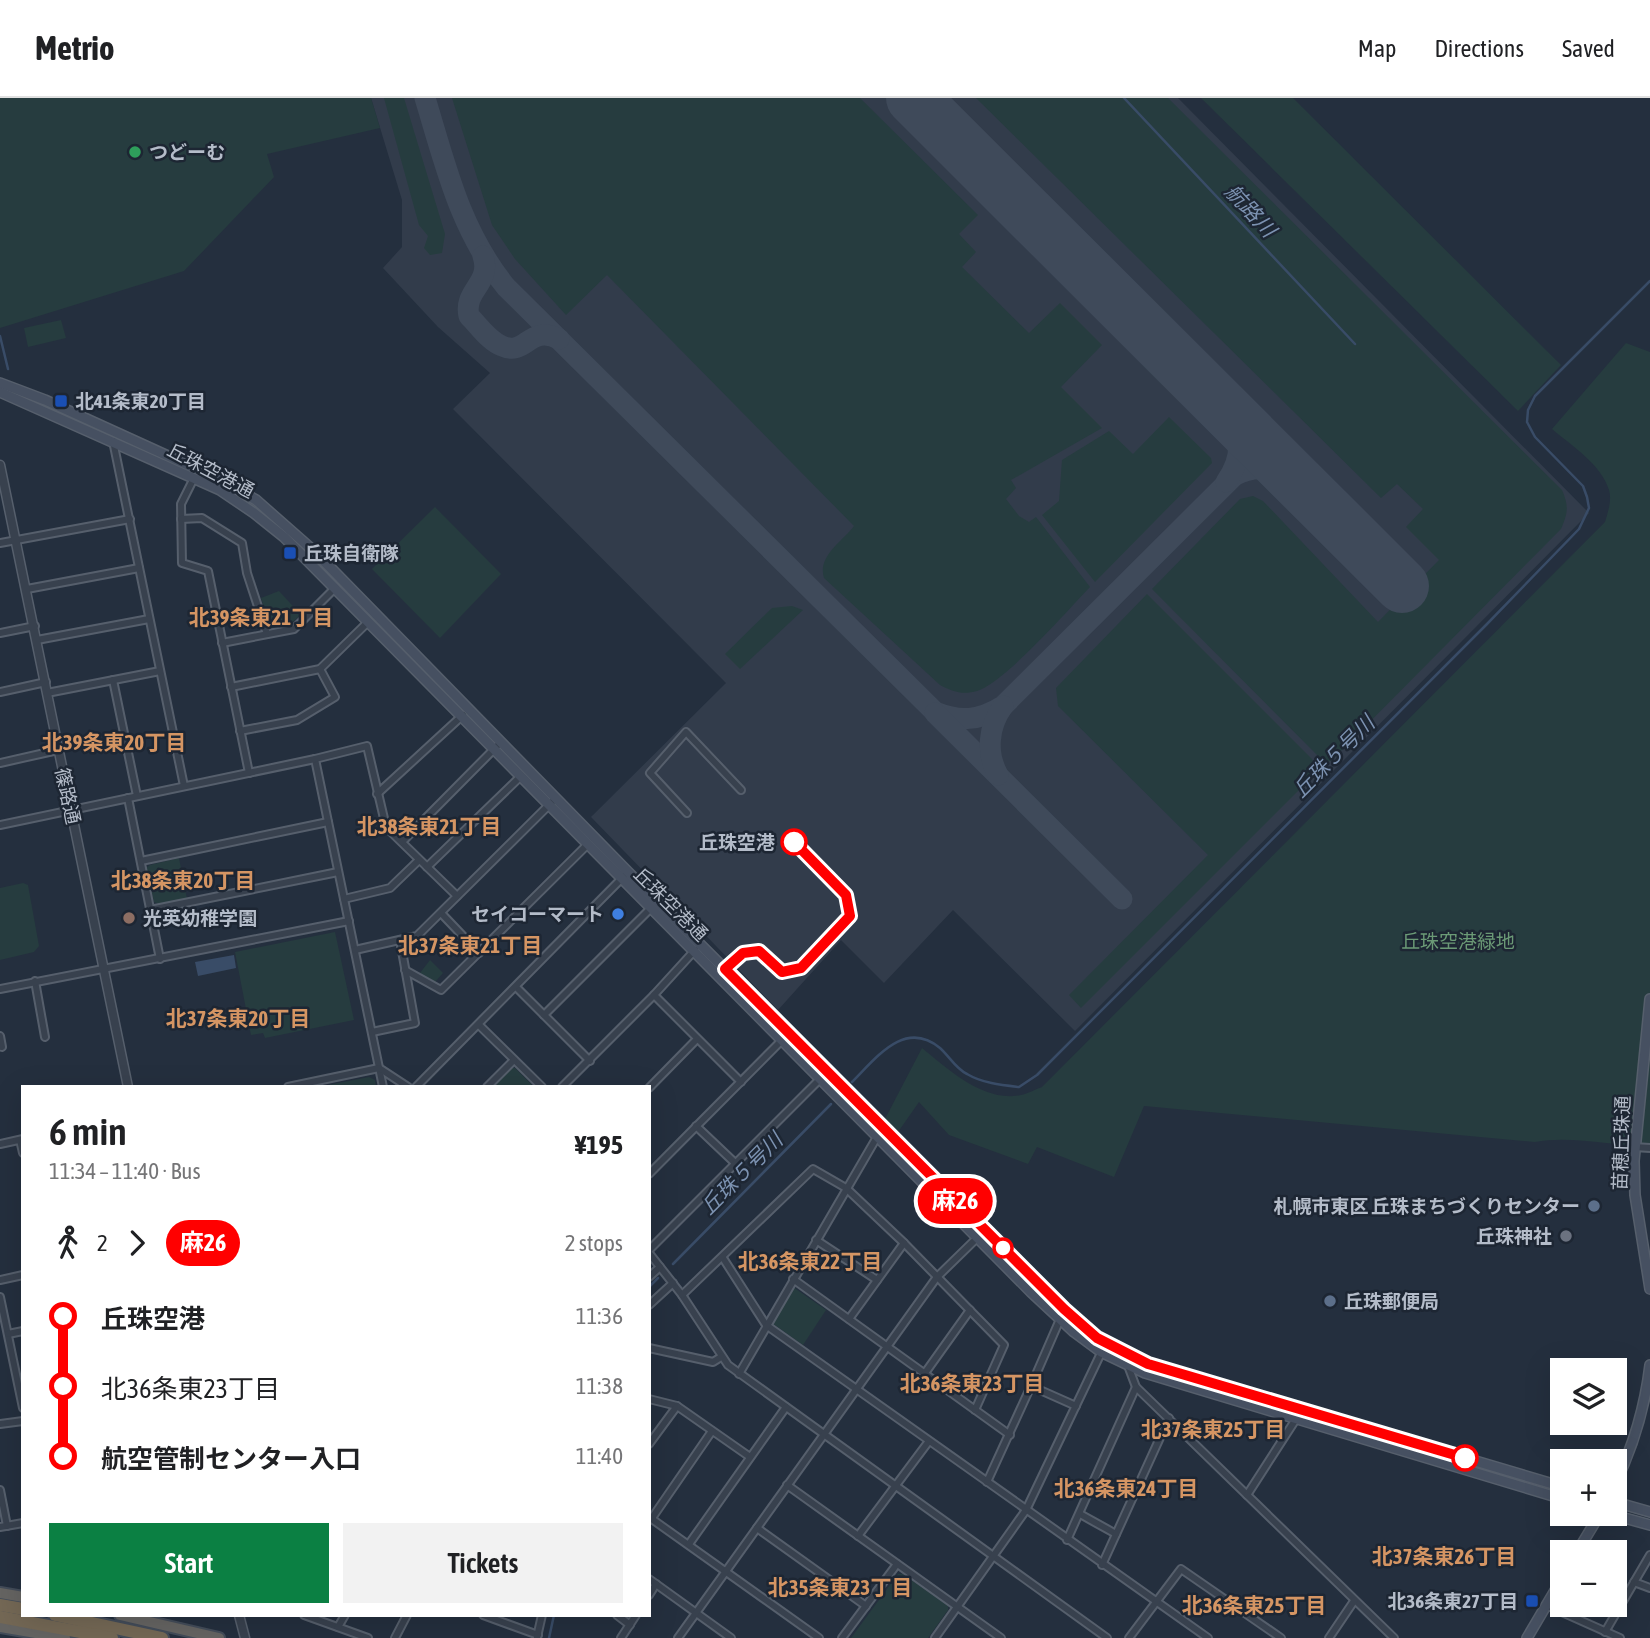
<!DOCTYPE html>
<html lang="en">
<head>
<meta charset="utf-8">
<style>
  body { margin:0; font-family:"Asap Condensed","Noto Sans JP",sans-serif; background:#f2f2f2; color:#202124; height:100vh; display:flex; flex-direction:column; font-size:26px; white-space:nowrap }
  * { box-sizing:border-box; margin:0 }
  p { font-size:23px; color:#757577 }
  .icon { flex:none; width:38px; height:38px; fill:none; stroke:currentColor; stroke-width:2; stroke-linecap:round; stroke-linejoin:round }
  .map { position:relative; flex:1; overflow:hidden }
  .sheet { position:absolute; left:21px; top:987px; width:630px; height:532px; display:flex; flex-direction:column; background:#fff; border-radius:0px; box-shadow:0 7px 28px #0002 }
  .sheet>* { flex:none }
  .badge { padding:0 14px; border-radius:23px; font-size:24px; line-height:46px }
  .controls { position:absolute; left:1550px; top:1260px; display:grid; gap:14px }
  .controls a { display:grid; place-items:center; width:77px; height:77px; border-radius:0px; background:#fff; box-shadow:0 7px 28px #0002; font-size:35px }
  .map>.badge { position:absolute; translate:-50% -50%; box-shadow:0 0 0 4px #fff }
  .legs { display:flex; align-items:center; gap:10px; height:77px; padding:0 28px; font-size:23px }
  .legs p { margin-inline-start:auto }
  .summary { display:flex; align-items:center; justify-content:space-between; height:119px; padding:0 28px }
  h1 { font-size:38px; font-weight:600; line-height:52px }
  .action { display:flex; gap:14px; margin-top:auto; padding:14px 28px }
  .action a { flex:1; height:80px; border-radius:0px; background:#0b8043; color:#fff; font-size:28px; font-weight:600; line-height:80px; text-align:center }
  .action a+a { background:#f2f2f2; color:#202124 }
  ul { padding:0 28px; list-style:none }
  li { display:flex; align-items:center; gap:24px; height:70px; font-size:26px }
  li i { display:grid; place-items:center; width:10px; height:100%; margin:0 9px; background:currentColor }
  li i::after { content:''; width:18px; height:18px; margin:-9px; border:5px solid; border-radius:50%; background:#fff }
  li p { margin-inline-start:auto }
  li:first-child i { background:linear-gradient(#0000 50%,currentColor 0) }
  li:last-child i { background:linear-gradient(currentColor 50%,#0000 0) }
  header { display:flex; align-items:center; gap:42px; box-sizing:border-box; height:98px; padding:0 35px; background:#fff; border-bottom:2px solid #e0e0e0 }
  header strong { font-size:33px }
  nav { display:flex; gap:38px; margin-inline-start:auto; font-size:24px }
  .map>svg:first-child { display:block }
  .airport { fill:#323c4b }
  .green { fill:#263c3f }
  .water { fill:#394c67 }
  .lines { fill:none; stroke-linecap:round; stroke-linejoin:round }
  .stream { stroke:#394c67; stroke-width:2.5 }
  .taxiway { stroke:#3f4a5a; stroke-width:21 }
  .runway { stroke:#3f4a5a; stroke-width:54 }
  .minor-casing { stroke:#565f6c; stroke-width:10 }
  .tertiary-casing { stroke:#565f6c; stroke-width:11 }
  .secondary-casing { stroke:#565f6c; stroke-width:12 }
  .trunk-casing { stroke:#434c59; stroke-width:14 }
  .motorway-casing { stroke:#434c59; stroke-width:16 }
  .minor { stroke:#38414e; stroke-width:6 }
  .tertiary { stroke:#38414e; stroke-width:8 }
  .secondary { stroke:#465061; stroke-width:9 }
  .trunk { stroke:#656462; stroke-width:10 }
  .motorway { stroke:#746855; stroke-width:12 }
  .line-1-casing { stroke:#fff; stroke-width:16 }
  .line-1 { stroke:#f00; stroke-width:10 }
  .leisure-dot { fill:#2e9e5b; stroke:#1d2633; stroke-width:2.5 }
  .transit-dot { fill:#1a4fb4; stroke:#1d2633; stroke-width:2.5 }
  .stop-1-dot { fill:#fff; stroke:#f00; stroke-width:3.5 }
  .shop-dot { fill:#3f7fe0; stroke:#1d2633; stroke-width:2.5 }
  .education-dot { fill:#8d6e63; stroke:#1d2633; stroke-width:2.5 }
  .service-dot { fill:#5c6f8a; stroke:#1d2633; stroke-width:2.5 }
  .worship-dot { fill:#6b7280; stroke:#1d2633; stroke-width:2.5 }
  .labels { text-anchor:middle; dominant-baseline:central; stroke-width:5; stroke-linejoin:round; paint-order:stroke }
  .poi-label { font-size:19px; font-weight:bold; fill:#b4bcc9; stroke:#1d2633; text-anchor:start }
  .street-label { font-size:19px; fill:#b4bcc9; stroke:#1d2633 }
  .stop-label { font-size:19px; font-weight:bold; fill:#b4bcc9; stroke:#1d2633; text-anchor:end }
  .park-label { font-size:19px; fill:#6b9a76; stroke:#1d2633 }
  .water-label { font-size:21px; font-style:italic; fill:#7c92b1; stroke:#1d2633 }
  .neighbourhood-label { font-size:21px; font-weight:bold; fill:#d59563; stroke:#1d2633 }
</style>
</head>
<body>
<header>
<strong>Metrio</strong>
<nav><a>Map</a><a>Directions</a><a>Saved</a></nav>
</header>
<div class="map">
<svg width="1650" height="1540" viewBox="0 0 1650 1540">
  <rect width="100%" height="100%" fill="#242f3e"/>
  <polygon class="airport" points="371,0 1178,0 1589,415 1075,933 953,812 884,885 841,842 778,912 591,719 726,585 453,311 490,275 438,229 383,170 402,149 402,102"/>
  <g class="green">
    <polygon points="0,0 371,0 380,30 267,56 274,79 184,173 0,230"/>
    <polygon points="384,0 404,0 445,136 442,155 430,157 424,150 428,138 419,127"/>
    <path d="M452,0H860L978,117L959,136L976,154L962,169L1029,235L1060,205L1102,247L1061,289L1102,330L1011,382L1016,390L1006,401L1019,418L1029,424L1036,419L1090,489C1068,512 1004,585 977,593C963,597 953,594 940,587L824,480C817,458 843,443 854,428L607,177L566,217L515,161L492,127Z"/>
    <path d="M976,0H1168L1562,392C1569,408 1568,415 1561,431L1331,663L1326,664L1320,660L1152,491L1240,401L1253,398L1263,403L1378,524L1439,462L1406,429L1423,411L1397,386L1381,400Z"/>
    <polygon points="1201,0 1293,0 1561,267 1518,313"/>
    <polygon points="61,222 66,240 28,249 24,230"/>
    <path d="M1626,245L1650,254V1048C1613,1048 1570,1037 1535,1044L1144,1008L1114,1079L1037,1049L1028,1066L949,1037L919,1004L898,1034L885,1021L922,950C948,971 984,1005 1021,997C1028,996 1035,991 1042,989L1605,424C1608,414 1612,402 1609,392C1601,366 1572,348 1552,331Z"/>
    <polygon points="1169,319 1211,360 1212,365 1095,484 1042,417 1059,403 1062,362 1109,333 1133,356"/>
    <polygon points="435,409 501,476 440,540 372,471"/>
    <polygon points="279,493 301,517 290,526 273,530 270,528 261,500"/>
    <polygon points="1147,496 1312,661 1316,669 1313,678 1081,910 1069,897 1208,757 1058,608 1056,590"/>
    <polygon points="792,508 803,512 740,571 725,556 772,510"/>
    <polygon points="179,760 187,801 159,806 154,804 146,770 150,767"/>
    <polygon points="23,785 28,787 39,848 34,854 0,862 0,790"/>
    <polygon points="335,834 354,922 265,940 263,935 251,937 235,854"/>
    <polygon points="430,862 443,875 435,884 420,875"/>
    <polygon points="512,970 515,970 534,989 493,989"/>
    <polygon points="369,979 375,982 376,989 319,989"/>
    <polygon points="793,1189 826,1212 803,1247 772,1225"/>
    <polygon points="898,1476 903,1476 948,1508 948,1512 928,1540 851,1540"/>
  </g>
  <polygon class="water" points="234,857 236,870 198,878 195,864"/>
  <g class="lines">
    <g class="stream">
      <polyline points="1124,0 1355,246"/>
      <polyline points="0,238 8,271"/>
      <path d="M852,984C877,959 905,921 940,950C949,958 956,971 967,976C982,985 1001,987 1019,989L1037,977L1487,526L1579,431L1589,410L1587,399L1583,388L1535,339L1527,324L1528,312L1535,298L1650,183"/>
      <polyline points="673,1166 831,1006"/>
      <polyline points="649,1189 658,1180"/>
      <polyline points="549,1540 554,1517"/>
    </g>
    <g class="taxiway">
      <path d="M425,0C446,69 460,132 506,189L935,614C960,624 979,623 1003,608L1234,378C1255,366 1278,370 1297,383"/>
      <path d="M483,158C492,186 463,192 469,218C479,228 489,243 502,248C526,259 529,226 559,241"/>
      <path d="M1224,310C1241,336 1245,357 1226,384"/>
      <polyline points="935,615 1122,801"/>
      <path d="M998,677C986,655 988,629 1003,608"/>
    </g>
    <polyline class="runway" points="913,0 1402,488"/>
    <defs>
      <g id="minor">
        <polyline points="113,343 184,688"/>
        <polyline points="194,380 181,406 182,465 208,473 249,675"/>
        <polyline points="181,421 202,420 242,445 247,475 267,536"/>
        <polyline points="0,445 130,421"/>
        <polyline points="27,491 139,470"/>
        <polyline points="0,535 35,528"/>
        <polyline points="37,542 149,521"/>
        <polyline points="222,545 294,531 335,490"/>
        <polyline points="113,582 137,698"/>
        <polyline points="231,589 320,571 368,524"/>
        <polyline points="0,594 46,584"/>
        <polyline points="47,595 160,573"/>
        <polyline points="240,633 297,622 335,599 320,571"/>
        <polyline points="315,661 383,989"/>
        <polyline points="0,665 58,652"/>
        <polyline points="377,696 463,617"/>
        <polyline points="128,700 160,861"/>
        <polyline points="687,715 650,675 686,634 741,692"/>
        <polyline points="0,727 315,661 367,648 386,729 457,798"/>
        <polyline points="402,744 501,644"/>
        <polyline points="141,763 328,724"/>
        <polyline points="427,769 520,679"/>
        <polyline points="344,801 390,790 419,762"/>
        <polyline points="150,812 338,774"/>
        <polyline points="441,815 479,855"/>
        <polyline points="355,852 417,838 552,704"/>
        <polyline points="405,872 441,892 587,747"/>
        <polyline points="35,883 45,939"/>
        <polyline points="516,889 590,963"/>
        <polyline points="0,891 349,823"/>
        <polyline points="654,897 741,984"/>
        <polyline points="544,917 651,810"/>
        <polyline points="479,927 542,989"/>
        <polyline points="372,934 415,925 400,842"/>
        <polyline points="0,938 2,949"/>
        <polyline points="288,989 379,970 408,989"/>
        <polyline points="416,989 628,774"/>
        <polyline points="487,989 514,962"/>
        <polyline points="562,989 654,897 695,852"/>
        <polyline points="649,990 697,941"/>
        <polyline points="696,1028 735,1065"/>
        <polyline points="20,1042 23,1055"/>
        <polyline points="0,1046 23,1041"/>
        <polyline points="1634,1049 1650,1050"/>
        <polyline points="649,1076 783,941"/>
        <polyline points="816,1142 877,1182"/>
        <polyline points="649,1152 819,982"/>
        <polyline points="649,1155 682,1197 728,1267 1107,1540"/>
        <polyline points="723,1160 766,1227 1208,1540"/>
        <polyline points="649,1179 660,1169"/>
        <polyline points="793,1181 1010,1337"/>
        <polyline points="0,1182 23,1177"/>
        <polyline points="682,1197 813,1071 846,1090 904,1145 1004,1247 975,1312"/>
        <polyline points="0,1199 23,1310"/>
        <polyline points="649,1207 673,1185"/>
        <polyline points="1061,1219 1031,1288 1076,1308"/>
        <polyline points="849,1221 904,1145"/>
        <polyline points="8,1236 23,1233"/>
        <polyline points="649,1250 713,1264 721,1259"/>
        <polyline points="1127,1265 1136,1289 1394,1540"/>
        <polyline points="925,1275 970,1212"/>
        <polyline points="739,1276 877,1039"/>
        <polyline points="649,1301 677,1308 750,1359"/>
        <polyline points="0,1326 23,1323"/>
        <polyline points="649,1346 677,1308"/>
        <polyline points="987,1384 1031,1288"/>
        <polyline points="787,1387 1001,1540"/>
        <polyline points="0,1392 7,1428"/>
        <polyline points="1247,1397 1296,1321"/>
        <polyline points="1080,1416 1116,1436"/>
        <polyline points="649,1419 819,1540"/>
        <polyline points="652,1420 712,1333"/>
        <polyline points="0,1429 23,1425"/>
        <polyline points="757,1430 866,1508"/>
        <polyline points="858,1438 929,1343"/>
        <polyline points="1067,1442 1136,1289"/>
        <polyline points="689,1446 786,1309"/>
        <polyline points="1102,1467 1169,1320"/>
        <polyline points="649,1481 731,1540"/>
        <polyline points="1634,1484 1650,1490"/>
        <polyline points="649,1497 656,1486"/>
        <polyline points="1546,1507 1620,1540"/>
        <polyline points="304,1517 368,1540"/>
        <polyline points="483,1517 538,1537"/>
        <polyline points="617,1517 630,1527"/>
        <polyline points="338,1529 345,1517"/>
        <polyline points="1605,1534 1650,1457"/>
        <polyline points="537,1539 542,1517"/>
        <polyline points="395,1540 407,1517"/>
        <polyline points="621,1540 636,1517"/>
        <polyline points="678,1540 937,1179 978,1139"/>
        <polyline points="842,1540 897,1466"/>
        <polyline points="935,1540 1026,1412 1102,1253"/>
        <polyline points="1129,1540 1181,1471 1281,1540"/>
        <polyline points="1329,1540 1354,1503"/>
      </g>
      <g id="tertiary">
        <polyline points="0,367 128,989"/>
        <polyline points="239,1517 245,1540"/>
      </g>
      <g id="secondary">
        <polyline points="0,285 45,302 225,384 256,402 315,454 628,774 1064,1211 1097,1240 1148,1266 1563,1389"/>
        <polyline points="0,294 220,392 254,415 284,439 1031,1194 1074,1234 1101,1254 1145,1275 1563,1401"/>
        <polyline points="1650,901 1634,1063 1635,1097 1650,1191"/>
        <path d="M1615,1386C1633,1349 1645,1309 1650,1267"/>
        <polyline points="1615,1404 1650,1414"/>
        <polyline points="1610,1416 1650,1427"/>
        <polyline points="1577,1454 1600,1416"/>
        <polyline points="1527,1540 1563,1479"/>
      </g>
      <g id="trunk">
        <polyline points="0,1495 23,1499"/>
        <polyline points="120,1517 219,1540"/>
        <polyline points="0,1529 65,1540"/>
      </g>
      <g id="motorway">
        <polyline points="0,1507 23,1511"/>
        <polyline points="55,1517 162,1540"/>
        <polyline points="0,1519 112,1540"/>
      </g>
    </defs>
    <use href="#minor" class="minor-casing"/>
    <use href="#tertiary" class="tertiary-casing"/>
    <use href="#secondary" class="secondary-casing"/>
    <use href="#trunk" class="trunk-casing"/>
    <use href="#motorway" class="motorway-casing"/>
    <use href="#minor" class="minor"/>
    <use href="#tertiary" class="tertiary"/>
    <use href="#secondary" class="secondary"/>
    <use href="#trunk" class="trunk"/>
    <use href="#motorway" class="motorway"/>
  </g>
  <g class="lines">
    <defs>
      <polyline id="line-1" points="794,744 846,797 850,818 801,870 782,874 759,853 743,855 725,871 1064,1211 1097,1240 1148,1266 1465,1360"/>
    </defs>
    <use href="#line-1" class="line-1-casing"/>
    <use href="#line-1" class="line-1"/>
  </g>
  <circle class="leisure-dot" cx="135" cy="54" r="7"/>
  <g class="transit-dot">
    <rect x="54" y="296" width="14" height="14" rx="3.5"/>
    <rect x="283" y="448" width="14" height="14" rx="3.5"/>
    <rect x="1525" y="1496" width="14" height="14" rx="3.5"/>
  </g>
  <g class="stop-1-dot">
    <circle cx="794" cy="744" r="12"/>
    <circle cx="1003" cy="1150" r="9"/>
    <circle cx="1465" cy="1360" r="12"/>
  </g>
  <circle class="shop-dot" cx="618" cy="816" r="7"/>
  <circle class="education-dot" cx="129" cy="820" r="7"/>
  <g class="service-dot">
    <circle cx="1594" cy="1108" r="7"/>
    <circle cx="1330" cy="1203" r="7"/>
  </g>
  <circle class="worship-dot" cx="1566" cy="1138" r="7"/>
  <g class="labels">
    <g class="poi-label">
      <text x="149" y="54">つどーむ</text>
      <text x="75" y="303">北41条東20丁目</text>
      <text x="304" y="455">丘珠自衛隊</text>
      <text x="604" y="816" text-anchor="end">セイコーマート</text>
      <text x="143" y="820">光英幼稚学園</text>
      <text x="1580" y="1108" text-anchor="end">札幌市東区 丘珠まちづくりセンター</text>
      <text x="1552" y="1138" text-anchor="end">丘珠神社</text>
      <text x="1344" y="1203">丘珠郵便局</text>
      <text x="1518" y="1503" text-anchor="end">北36条東27丁目</text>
    </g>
    <g class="street-label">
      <text transform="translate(211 372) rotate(28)">丘珠空港通</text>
      <text transform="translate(68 698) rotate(78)">篠路通</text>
      <text transform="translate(671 806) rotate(45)">丘珠空港通</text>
      <text transform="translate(1621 1045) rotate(-88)">苗穂丘珠通</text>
    </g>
    <g class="stop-label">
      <text x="775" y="744">丘珠空港</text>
    </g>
    <g class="park-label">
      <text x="1458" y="843">丘珠空港緑地</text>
    </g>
    <g class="water-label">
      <text transform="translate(1251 112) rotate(47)">航路川</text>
      <text transform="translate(1333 658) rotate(-45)">丘珠５号川</text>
      <text transform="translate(741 1075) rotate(-45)">丘珠５号川</text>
    </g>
    <g class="neighbourhood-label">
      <text x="261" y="519">北39条東21丁目</text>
      <text x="114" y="644">北39条東20丁目</text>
      <text x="429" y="728">北38条東21丁目</text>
      <text x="183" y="782">北38条東20丁目</text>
      <text x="470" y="847">北37条東21丁目</text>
      <text x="238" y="920">北37条東20丁目</text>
      <text x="810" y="1163">北36条東22丁目</text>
      <text x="972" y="1285">北36条東23丁目</text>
      <text x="1213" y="1331">北37条東25丁目</text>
      <text x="1126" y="1390">北36条東24丁目</text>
      <text x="1444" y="1458">北37条東26丁目</text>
      <text x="840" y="1489">北35条東23丁目</text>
      <text x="1254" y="1507">北36条東25丁目</text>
    </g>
  </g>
</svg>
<div class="controls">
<a><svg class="icon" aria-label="layers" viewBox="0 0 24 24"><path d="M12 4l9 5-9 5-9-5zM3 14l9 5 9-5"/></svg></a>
<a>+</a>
<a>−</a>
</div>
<b class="badge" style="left:955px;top:1103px;background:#f00;color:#fff">麻26</b>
<section class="sheet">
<div class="summary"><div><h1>6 min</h1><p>11:34 – 11:40 · Bus</p></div><b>¥195</b></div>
<div class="legs"><svg class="icon" aria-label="walk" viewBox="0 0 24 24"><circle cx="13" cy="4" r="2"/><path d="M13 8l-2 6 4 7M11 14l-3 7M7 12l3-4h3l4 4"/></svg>2<svg class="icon" aria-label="forward" viewBox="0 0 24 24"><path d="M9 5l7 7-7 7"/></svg><b class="badge" style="background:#f00;color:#fff">麻26</b><p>2 stops</p></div>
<ul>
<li><i style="color:#f00"></i><b>丘珠空港</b><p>11:36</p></li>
<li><i style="color:#f00"></i><span>北36条東23丁目</span><p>11:38</p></li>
<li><i style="color:#f00"></i><b>航空管制センター入口</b><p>11:40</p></li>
</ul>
<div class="action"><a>Start</a><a>Tickets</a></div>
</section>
</div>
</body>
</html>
